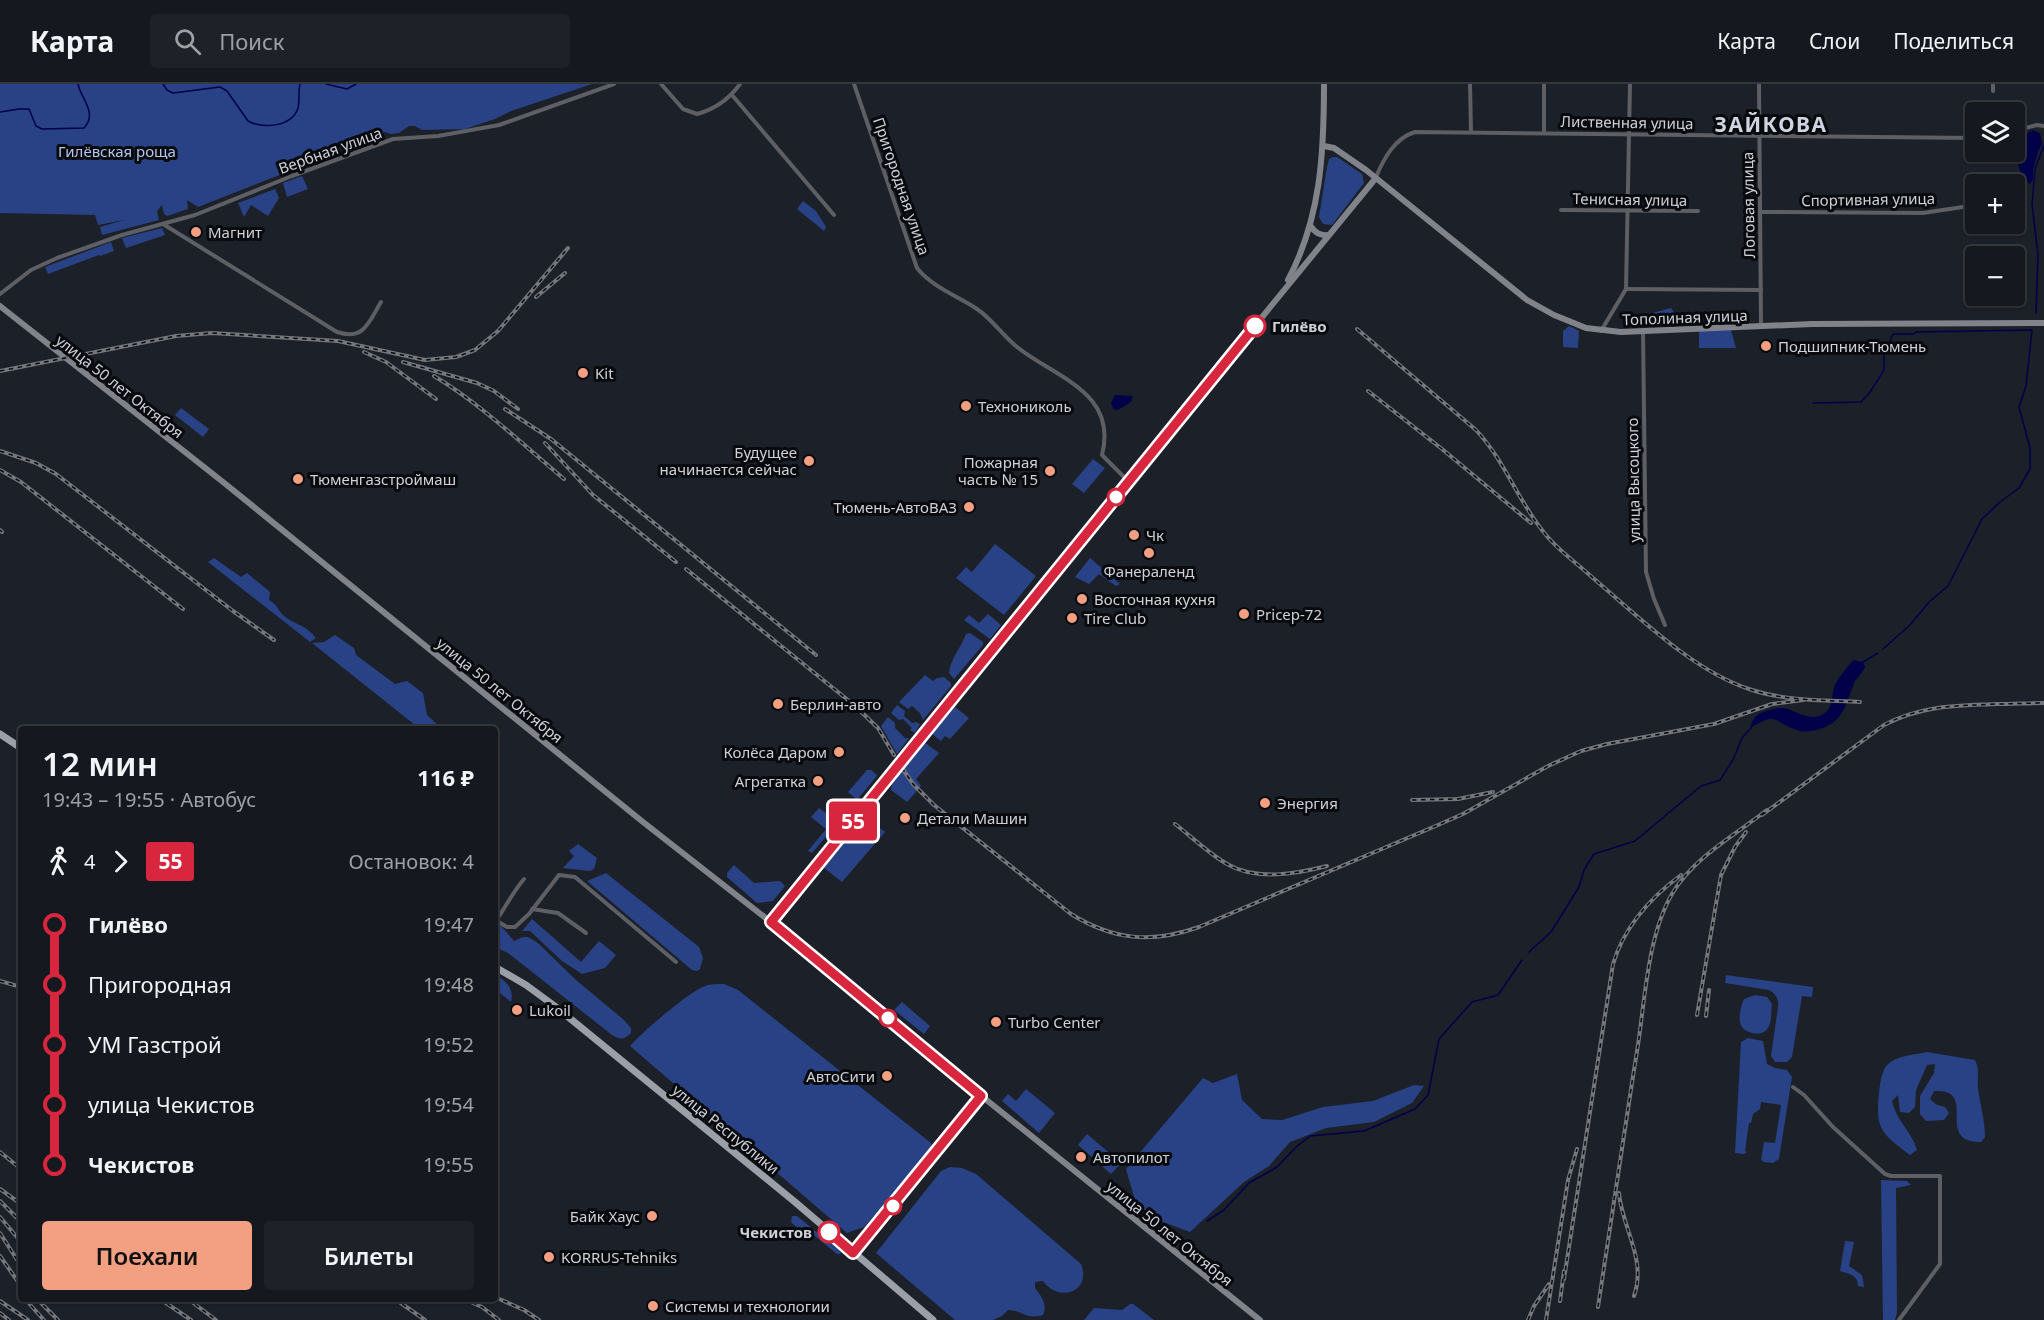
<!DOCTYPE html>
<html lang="ru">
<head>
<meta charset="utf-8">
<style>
  body { margin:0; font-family:"Noto Sans",sans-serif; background:#1e2127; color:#f1f3f6; height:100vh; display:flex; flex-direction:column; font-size:22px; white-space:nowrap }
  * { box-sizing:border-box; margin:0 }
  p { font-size:20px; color:#9da0a4 }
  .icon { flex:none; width:33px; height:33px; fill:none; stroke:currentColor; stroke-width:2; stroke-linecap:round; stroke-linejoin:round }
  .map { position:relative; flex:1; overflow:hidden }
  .details { position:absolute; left:18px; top:642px; width:480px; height:576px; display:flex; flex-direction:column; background:#15181e; border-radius:6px; box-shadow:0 2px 4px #0004,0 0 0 2px #34373c }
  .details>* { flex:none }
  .badge { padding:0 12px; border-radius:4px; font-size:21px; line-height:39px }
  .tools { position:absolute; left:1965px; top:18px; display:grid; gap:12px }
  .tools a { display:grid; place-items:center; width:60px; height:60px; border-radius:6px; background:#15181e; box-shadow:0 2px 4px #0004,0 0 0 2px #34373c; font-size:30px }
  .map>.badge { position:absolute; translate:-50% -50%; box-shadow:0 0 0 3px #fff }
  .legs { display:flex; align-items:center; gap:9px; height:66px; padding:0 24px; font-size:20px }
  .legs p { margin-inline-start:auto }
  .headline { display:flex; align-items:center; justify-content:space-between; height:102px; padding:0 24px }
  h1 { font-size:33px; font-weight:600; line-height:45px }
  .primary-button { display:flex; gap:12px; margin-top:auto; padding:12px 24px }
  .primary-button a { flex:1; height:69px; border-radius:6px; background:#f39f82; color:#111; font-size:24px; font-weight:600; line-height:69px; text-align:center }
  .primary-button a+a { background:#1e2127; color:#f1f3f6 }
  ul { padding:0 24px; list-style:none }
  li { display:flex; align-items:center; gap:21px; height:60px; font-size:22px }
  li i { display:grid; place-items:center; width:9px; height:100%; margin:0 8px; background:currentColor }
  li i::after { content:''; width:15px; height:15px; margin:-8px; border:4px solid; border-radius:50%; background:#15181e }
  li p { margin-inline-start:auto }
  li:first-child i { background:linear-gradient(#0000 50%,currentColor 0) }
  li:last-child i { background:linear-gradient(currentColor 50%,#0000 0) }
  header { display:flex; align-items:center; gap:36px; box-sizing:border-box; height:84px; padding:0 30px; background:#15181e; border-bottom:2px solid #34373c }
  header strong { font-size:28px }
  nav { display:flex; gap:33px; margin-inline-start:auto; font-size:21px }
  .search { width:420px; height:54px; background:#1e2127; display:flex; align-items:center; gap:15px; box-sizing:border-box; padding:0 21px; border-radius:6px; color:#9da0a4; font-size:22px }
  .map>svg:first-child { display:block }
  .green { fill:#284285 }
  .water { fill:#020048 }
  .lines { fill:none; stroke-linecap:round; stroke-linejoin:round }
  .stream { stroke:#020048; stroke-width:1.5 }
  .street { stroke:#5d5f64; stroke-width:4 }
  .secondary { stroke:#80838a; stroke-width:6 }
  .primary { stroke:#9b9fa8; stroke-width:7 }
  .rail-casing { stroke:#74777e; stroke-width:4 }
  .rail { stroke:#080a0e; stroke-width:1.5; stroke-dasharray:4.5; stroke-linecap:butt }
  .line-1-casing { stroke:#fff; stroke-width:14 }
  .line-1 { stroke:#d7263d; stroke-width:9 }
  .poi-dot { fill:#f39f82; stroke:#080a0e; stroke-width:2 }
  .stop-1-dot { fill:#fff; stroke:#d7263d; stroke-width:3 }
  .labels { text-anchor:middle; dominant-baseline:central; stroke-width:6; stroke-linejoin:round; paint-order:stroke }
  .street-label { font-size:15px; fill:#ced1d7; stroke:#080a0e }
  .park-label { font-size:15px; fill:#b2c5ef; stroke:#080a0e }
  .poi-label { font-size:15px; fill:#ced1d7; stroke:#080a0e; text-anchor:start }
  .stop-label { font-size:15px; font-weight:bold; fill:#ced1d7; stroke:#080a0e; text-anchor:start }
  .district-label { font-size:21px; font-weight:bold; letter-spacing:1.5px; fill:#cfd4e0; stroke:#080a0e }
</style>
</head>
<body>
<header>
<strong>Карта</strong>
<div class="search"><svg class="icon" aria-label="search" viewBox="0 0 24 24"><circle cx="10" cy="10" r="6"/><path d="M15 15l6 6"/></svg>Поиск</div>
<nav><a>Карта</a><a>Слои</a><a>Поделиться</a></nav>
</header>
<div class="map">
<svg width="2044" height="1236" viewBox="0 0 2044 1236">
  <rect width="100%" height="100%" fill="#1c2028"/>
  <g class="green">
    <polygon points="0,0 592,0 511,27 495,35 465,45 422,46 415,42 409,42 399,49 391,50 385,48 377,52 376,55 356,63 349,60 323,74 198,123 187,116 188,125 167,132 164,130 162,121 157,127 159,136 102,151 100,143 124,136 98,141 95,131 0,129"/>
    <polygon points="1333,73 1337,73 1362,90 1364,99 1332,141 1323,140 1319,133 1327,83 1329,75"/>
    <polygon points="302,92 308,105 287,113 283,99"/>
    <polygon points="275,105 279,114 268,132 251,121 244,133 238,119"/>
    <polygon points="803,117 816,127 826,143 824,147 797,125"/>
    <polygon points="162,144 165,151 126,164 122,154"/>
    <polygon points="111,158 114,167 100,172 99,171 48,190 45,183"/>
    <polygon points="1671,224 1674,228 1674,234 1657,239 1628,240 1625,235 1629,230 1645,231"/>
    <polygon points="1569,242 1579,247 1578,264 1563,263 1563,247"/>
    <polygon points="1731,246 1736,264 1699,264 1699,247"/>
    <polygon points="181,324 209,345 203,353 175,331"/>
    <polygon points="1093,375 1105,384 1084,409 1072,400"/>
    <polygon points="995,460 1036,492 1004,531 956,494 966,483 972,488"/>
    <path d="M214,474L241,493L247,489L270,508L269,516C277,520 277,525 283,531C294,541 304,539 316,554L310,558L208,478Z"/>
    <polygon points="1090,474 1120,500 1116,502 1099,490 1089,500 1075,493"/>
    <polygon points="988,530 1001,541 990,555 964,536 969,531 979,539"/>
    <path d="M970,549L983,558V561L954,595L949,589C950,575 961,564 966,550Z"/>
    <polygon points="335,551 354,564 356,571 395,600 407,597 423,609 427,631 442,645 420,645 312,559 324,558"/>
    <polygon points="925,591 933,597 937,594 944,593 951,599 951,602 923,636 920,629 912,622 908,625 899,618"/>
    <polygon points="897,621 905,627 904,632 912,639 916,638 920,640 915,649 910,646 912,644 903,635 899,636 891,629"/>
    <polygon points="955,623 969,634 950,655 945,652 941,657 932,650"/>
    <polygon points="888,633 895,639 895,644 905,654 909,654 897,670 881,642"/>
    <path d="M924,658L939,669L916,695L921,702L907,718L891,706C892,688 913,671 924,658Z"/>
    <polygon points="867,686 871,686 877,691 876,693 857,716 848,708"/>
    <polygon points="845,715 853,721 812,769 808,767 826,745 811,733 819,724 830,732"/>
    <polygon points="863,732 885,748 842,798 823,783"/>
    <polygon points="578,760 597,774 594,785 590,787 563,784 574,772 569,767"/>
    <polygon points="734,781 754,799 780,797 785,802 773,817 757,819 727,793 727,789"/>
    <polygon points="606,789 699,863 703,874 700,885 697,887 692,886 587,797"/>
    <polygon points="532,835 581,878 599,857 616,871 605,884 582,890 562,877 530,847 522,847"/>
    <path d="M496,840L502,843L514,857L523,853H528L538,859L576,896L624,936L631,944V949C624,956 620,956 612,951L508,869L495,863Z"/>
    <path d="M495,891C507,897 514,905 511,918L495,905Z"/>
    <path d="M1726,891L1813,903L1812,913L1802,912L1792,973L1787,978H1775L1771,972L1778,923C1779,915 1776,910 1769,906L1725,899Z"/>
    <path d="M724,900L738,906L931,1059L932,1066L864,1143L847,1149L630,962C641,949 690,907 705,902C710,900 718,900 724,900Z"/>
    <path d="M1755,911L1767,913L1772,920C1771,927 1772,938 1768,944C1763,953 1747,950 1742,943C1737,936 1741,922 1744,915Z"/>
    <polygon points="902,918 930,942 924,950 894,926"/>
    <polygon points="1748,954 1763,957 1767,980 1775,984 1787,986 1792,993 1779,1075 1773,1079 1764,1078 1761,1076 1764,1058 1775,1059 1781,1021 1761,1018 1760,1025 1753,1030 1751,1039 1749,1039 1745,1067 1747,1068 1744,1070 1735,1069 1741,958"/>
    <path d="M1927,968L1975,976C1980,986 1977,994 1978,1004C1980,1021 1985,1036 1985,1053L1981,1058C1933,1058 1980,1004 1934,1007L1930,1015L1937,1021L1945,1023L1949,1029L1944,1036L1926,1037L1920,1030V1012L1934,989L1935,980L1927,981L1916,1006L1915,1023L1909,1029L1900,1028L1898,1011L1892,1017C1896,1036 1912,1048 1917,1066L1910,1071C1882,1050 1875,1045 1879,1009C1880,1001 1881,988 1887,981C1897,971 1914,971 1927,968Z"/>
    <polygon points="1237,990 1242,1016 1262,1035 1282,1036 1323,1023 1373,1017 1414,1001 1424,1002 1412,1019 1374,1038 1326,1044 1290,1058 1269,1082 1244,1098 1190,1148 1160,1137 1136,1120 1126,1085 1203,994 1213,999"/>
    <polygon points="1026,1005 1055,1029 1039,1049 1002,1017 1008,1010 1016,1017"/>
    <polygon points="1087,1050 1121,1079 1111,1090 1078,1061"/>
    <path d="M950,1083L962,1084L976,1090L1081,1180C1092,1207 1060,1220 1043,1197L1035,1198V1204C1041,1212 1048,1220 1043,1231C1026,1236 1022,1226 1008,1226L1002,1232L993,1236H955L876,1169L941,1087Z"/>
    <polygon points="1881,1096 1907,1097 1911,1101 1896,1104 1897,1229 1895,1236 1883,1236"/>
    <polygon points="792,1132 797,1132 841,1168 840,1170 837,1170 810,1148 802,1148 791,1138"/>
    <path d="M1845,1157L1854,1158L1849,1182L1862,1191L1864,1203L1858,1202C1858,1191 1849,1190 1840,1187Z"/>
    <polygon points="1130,1220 1133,1220 1154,1236 1084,1236 1094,1224 1122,1226"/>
  </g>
  <g class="water">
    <polygon points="2033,46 2040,49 2042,60 2038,68 2033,86 2033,95 2030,100 2022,94 2017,77 2012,76 2010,71 2021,60 2022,52"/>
    <polygon points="1115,311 1133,312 1131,318 1118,326 1114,326 1111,319"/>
    <path d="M1854,576L1863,578L1865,583C1862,590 1857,593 1854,599C1846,619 1844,638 1820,645C1812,647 1804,649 1797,646C1772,638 1779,627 1750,644C1752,636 1756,630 1764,628C1770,626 1776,624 1783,624C1794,626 1807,636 1819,632C1834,627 1830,614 1835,601C1836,597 1850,579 1854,576Z"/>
  </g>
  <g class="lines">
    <g class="stream">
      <path d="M163,0L167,6L173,9L220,3L227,7L248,37C263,45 292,43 298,24C300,16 298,8 300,0"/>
      <polyline points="326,0 347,5 356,0"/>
      <path d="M0,28L19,25H29L36,42L42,45L84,44C98,29 81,15 78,0"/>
      <polyline points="2036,229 2038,170 2032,121 2035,85 2044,61"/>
      <polyline points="1813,319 1861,318 1870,308 1884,286 1884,270 1893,250 1914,250 1916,248 2032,246 2026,302 2019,323 2030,364 2030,385 2019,404 2000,418 1982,435 1948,502 1929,518 1910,541 1883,565"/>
      <polyline points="1863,578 1878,569"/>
      <polyline points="1529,868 1551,848 1579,803 1584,786 1594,770 1635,757 1701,702 1720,696 1733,676 1742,654 1751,644"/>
      <polyline points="1207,1137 1224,1126 1249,1099 1277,1083 1296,1063 1310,1052 1364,1047 1415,1025 1428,1011 1439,955 1472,918 1498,911 1522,876"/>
    </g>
    <g class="street">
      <path d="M661,0L683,25L697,30C716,25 729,15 740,0"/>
      <path d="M854,0L917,184C932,203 958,212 977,225C992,235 1003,252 1017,263C1056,294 1118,308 1102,371L1128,397"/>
      <polyline points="1470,0 1471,47"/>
      <polyline points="1544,0 1544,48"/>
      <polyline points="1759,0 1761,242"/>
      <polyline points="1993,0 1993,7"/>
      <polyline points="732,11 834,131"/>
      <polyline points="2014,47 2037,41 2044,42"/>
      <path d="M1376,93C1384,74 1395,54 1415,48L1976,54"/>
      <polyline points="2014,122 2018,122"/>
      <polyline points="1561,126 1698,127"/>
      <polyline points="1760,128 1923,129 1976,121"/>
      <path d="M163,140L337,248C364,257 369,238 381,218"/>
      <polyline points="1626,205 1761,206"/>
      <polyline points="0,210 31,186 57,174 122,151 195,131 292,92 393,55 438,52 499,41 614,0"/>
      <polyline points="1601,247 1626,205 1630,0"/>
      <polyline points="1643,247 1646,488 1654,515 1665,541"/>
      <polyline points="532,825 558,829 586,849"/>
      <polyline points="495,836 507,843 515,843 529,830 559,791 575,793 676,878"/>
      <path d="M496,837C506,822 513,808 524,795"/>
      <polyline points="1793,1003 1804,1011 1833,1043 1885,1090 1891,1092 1940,1092 1940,1180 1899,1236"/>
    </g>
    <g class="secondary">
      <polyline points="1324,62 1334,64 1366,86 1527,216 1554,231 1586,244 1621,248 1812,240 2044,239"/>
      <path d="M1310,141C1315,149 1320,152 1329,151"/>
      <path d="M1288,196C1321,134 1324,68 1324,0"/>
      <polyline points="0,222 223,398 643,738 772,839 989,1018 1260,1236"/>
      <polyline points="772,839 1056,485 1375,95"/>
      <polyline points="853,1169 981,1012"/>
    </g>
    <g class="primary">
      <polyline points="0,650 21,664"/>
      <polyline points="495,883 526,901 556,923 795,1118 933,1236"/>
    </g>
    <defs>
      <g id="rail">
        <polyline points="536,213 565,189"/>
        <path d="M1357,245L1476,346C1506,378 1518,418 1546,451C1559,467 1578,480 1593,494C1639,533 1694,588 1752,606C1786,617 1824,616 1860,618"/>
        <polyline points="364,268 386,278 436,315"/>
        <polyline points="403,278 477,299 494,307 518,325"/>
        <polyline points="0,287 176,252 212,249 338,257 425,276 456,273 475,266 498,247 568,164"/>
        <path d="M434,292C481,320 522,360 564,395"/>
        <polyline points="1368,307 1442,365 1531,439"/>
        <polyline points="505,325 551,355 816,571"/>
        <polyline points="545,359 593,411 676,478"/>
        <polyline points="0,367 36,379 56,390 233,527 274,556"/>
        <polyline points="0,386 21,398 183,525"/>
        <polyline points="0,446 2,448"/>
        <polyline points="686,485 854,621 878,644 894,671"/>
        <path d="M902,684L913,700L934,721L1071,830C1113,856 1151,860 1199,843L1438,741L1463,730L1548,682L1581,667L1607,660L1714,640L1772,620L1803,616"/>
        <polyline points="1412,716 1458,715 1493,708"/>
        <path d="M1762,731L1884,641C1922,621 1956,622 1997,620C2013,620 2028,619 2044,619"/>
        <path d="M1175,740C1192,753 1208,769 1227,780C1256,797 1296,790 1327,782"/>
        <polyline points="0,897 21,903"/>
        <polyline points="1697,931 1721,791 1735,763 1746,748"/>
        <polyline points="1706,932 1709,906"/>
        <polyline points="0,1068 21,1085"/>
        <polyline points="0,1105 21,1120"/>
        <path d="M1619,1109C1622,1144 1647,1175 1634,1212"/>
        <polyline points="0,1117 21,1138"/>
        <polyline points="0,1133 21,1158"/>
        <polyline points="0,1149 21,1182"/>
        <polyline points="0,1172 21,1202"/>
        <path d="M1564,1195L1613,880C1624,843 1650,814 1681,791"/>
        <polyline points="495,1213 524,1226 539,1236"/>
        <polyline points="25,1215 44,1236"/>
        <polyline points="37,1215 58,1236"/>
        <polyline points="160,1215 191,1236"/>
        <polyline points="188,1215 216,1236"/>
        <polyline points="395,1215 425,1236"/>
        <polyline points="464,1215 482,1223 499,1236"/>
        <polyline points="0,1217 28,1236"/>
        <polyline points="1560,1217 1564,1187"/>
        <path d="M1598,1223C1611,1135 1624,1048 1638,961C1645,914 1648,851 1672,810C1693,774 1735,751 1767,726"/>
        <polyline points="0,1229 9,1236"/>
        <polyline points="1528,1236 1534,1222 1549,1200"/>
        <polyline points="1546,1236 1568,1096 1577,1065"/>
      </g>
    </defs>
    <use href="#rail" class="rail-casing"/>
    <use href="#rail" class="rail"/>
  </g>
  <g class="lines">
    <defs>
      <polyline id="line-1" points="829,1148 853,1169 981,1012 771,838 1255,242"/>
    </defs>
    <use href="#line-1" class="line-1-casing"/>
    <use href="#line-1" class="line-1"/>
  </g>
  <g class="poi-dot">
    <circle cx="196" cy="148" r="6"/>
    <circle cx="1766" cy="262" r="6"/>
    <circle cx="583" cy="289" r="6"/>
    <circle cx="966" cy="322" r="6"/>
    <circle cx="809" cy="377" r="6"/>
    <circle cx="1050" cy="387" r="6"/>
    <circle cx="298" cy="395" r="6"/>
    <circle cx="969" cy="423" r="6"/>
    <circle cx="1134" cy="451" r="6"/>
    <circle cx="1149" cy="469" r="6"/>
    <circle cx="1082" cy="515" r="6"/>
    <circle cx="1244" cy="530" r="6"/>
    <circle cx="1072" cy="534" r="6"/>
    <circle cx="778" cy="620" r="6"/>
    <circle cx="839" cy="668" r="6"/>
    <circle cx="818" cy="697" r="6"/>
    <circle cx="1265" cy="719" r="6"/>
    <circle cx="905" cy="734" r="6"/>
    <circle cx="517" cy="926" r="6"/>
    <circle cx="996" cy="938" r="6"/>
    <circle cx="887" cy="992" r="6"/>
    <circle cx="1081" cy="1073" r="6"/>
    <circle cx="652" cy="1132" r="6"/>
    <circle cx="549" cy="1173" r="6"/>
    <circle cx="653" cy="1222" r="6"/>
  </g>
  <g class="stop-1-dot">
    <circle cx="1255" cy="242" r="10"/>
    <circle cx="1116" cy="413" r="8"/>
    <circle cx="888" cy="934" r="8"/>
    <circle cx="893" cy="1122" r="8"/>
    <circle cx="829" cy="1148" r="10"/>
  </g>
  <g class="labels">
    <g class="street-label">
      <text transform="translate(1627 38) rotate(1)">Лиственная улица</text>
      <text transform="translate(330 66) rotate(-20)">Вербная улица</text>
      <text transform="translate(902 102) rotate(71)">Пригородная улица</text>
      <text transform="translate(1630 115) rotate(1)">Тенисная улица</text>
      <text transform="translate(1868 115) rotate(-1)">Спортивная улица</text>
      <text transform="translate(1748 121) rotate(-91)">Логовая улица</text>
      <text transform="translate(1685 233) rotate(-2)">Тополиная улица</text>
      <text transform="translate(120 302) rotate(38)">улица 50 лет Октября</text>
      <text transform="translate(1633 396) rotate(-91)">улица Высоцкого</text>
      <text transform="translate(500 606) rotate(39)">улица 50 лет Октября</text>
      <text transform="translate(726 1045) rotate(39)">улица Республики</text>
      <text transform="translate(1170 1149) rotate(39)">улица 50 лет Октября</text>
    </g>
    <g class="park-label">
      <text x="117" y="67">Гилёвская роща</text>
    </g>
    <g class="poi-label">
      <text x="208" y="148">Магнит</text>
      <text x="1778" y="262">Подшипник-Тюмень</text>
      <text x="595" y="289">Kit</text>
      <text x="978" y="322">Технониколь</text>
      <text x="797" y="368" text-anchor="end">Будущее<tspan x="797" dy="17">начинается сейчас</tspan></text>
      <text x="1038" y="378" text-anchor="end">Пожарная<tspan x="1038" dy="17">часть № 15</tspan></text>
      <text x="310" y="395">Тюменгазстроймаш</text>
      <text x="957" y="423" text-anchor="end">Тюмень-АвтоВАЗ</text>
      <text x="1146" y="451">Чк</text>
      <text x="1149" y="487" text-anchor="middle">Фанераленд</text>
      <text x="1094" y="515">Восточная кухня</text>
      <text x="1256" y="530">Pricep-72</text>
      <text x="1084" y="534">Tire Club</text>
      <text x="790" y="620">Берлин-авто</text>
      <text x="827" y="668" text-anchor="end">Колёса Даром</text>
      <text x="806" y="697" text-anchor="end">Агрегатка</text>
      <text x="1277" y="719">Энергия</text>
      <text x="917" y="734">Детали Машин</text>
      <text x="529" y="926">Lukoil</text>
      <text x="1008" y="938">Turbo Center</text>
      <text x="875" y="992" text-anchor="end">АвтоСити</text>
      <text x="1093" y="1073">Автопилот</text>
      <text x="640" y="1132" text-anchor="end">Байк Хаус</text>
      <text x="561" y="1173">KORRUS-Tehniks</text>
      <text x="665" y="1222">Системы и технологии</text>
    </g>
    <g class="stop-label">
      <text x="1272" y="242">Гилёво</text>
      <text x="812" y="1148" text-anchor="end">Чекистов</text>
    </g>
    <g class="district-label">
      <text x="1771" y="40">ЗАЙКОВА</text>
    </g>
  </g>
</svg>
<div class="tools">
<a><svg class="icon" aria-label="layers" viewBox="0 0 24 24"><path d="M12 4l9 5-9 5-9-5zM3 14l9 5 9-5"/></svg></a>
<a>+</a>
<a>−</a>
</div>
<b class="badge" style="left:853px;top:737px;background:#d7263d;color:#fff">55</b>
<section class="details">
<div class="headline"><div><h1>12 мин</h1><p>19:43 – 19:55 · Автобус</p></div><b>116 ₽</b></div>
<div class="legs"><svg class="icon" aria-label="walk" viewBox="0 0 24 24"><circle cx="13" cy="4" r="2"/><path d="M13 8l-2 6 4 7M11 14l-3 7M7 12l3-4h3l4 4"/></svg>4<svg class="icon" aria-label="forward" viewBox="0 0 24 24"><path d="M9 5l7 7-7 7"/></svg><b class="badge" style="background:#d7263d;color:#fff">55</b><p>Остановок: 4</p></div>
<ul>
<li><i style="color:#d7263d"></i><b>Гилёво</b><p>19:47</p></li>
<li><i style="color:#d7263d"></i><span>Пригородная</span><p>19:48</p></li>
<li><i style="color:#d7263d"></i><span>УМ Газстрой</span><p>19:52</p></li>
<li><i style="color:#d7263d"></i><span>улица Чекистов</span><p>19:54</p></li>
<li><i style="color:#d7263d"></i><b>Чекистов</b><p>19:55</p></li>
</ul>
<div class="primary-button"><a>Поехали</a><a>Билеты</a></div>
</section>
</div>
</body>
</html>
